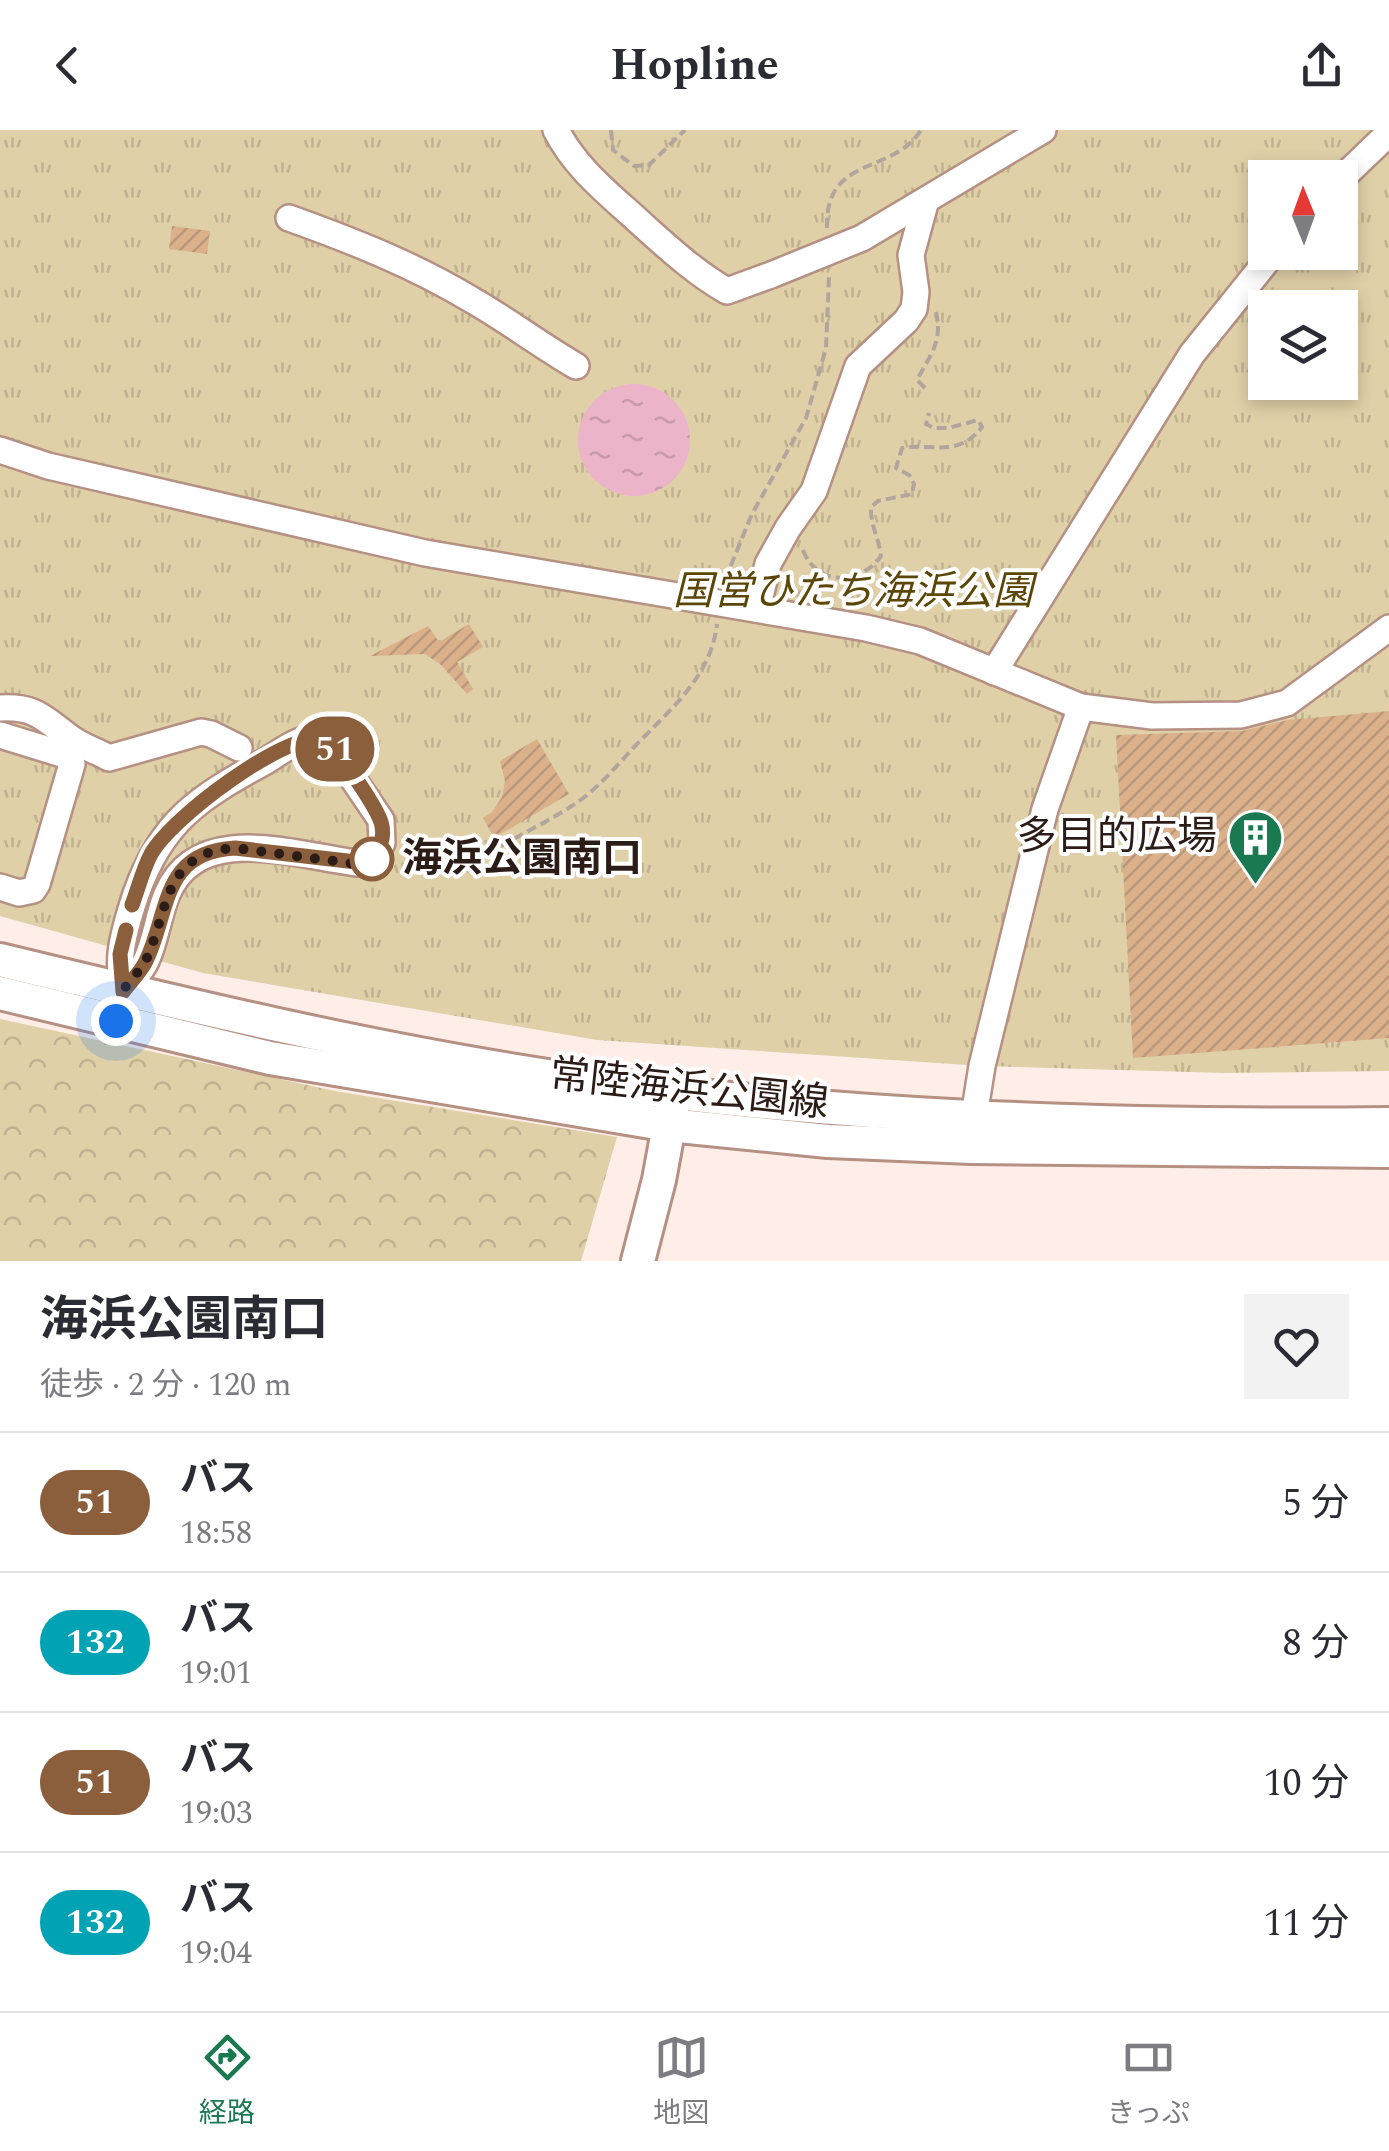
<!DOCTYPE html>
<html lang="ja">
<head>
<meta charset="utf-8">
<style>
  body { margin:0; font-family:Spectral,"Noto Sans JP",serif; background:#f2f2f3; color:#2b2b33; height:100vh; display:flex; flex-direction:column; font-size:38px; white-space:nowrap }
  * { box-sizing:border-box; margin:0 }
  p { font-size:32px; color:#7c7c81 }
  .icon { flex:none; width:55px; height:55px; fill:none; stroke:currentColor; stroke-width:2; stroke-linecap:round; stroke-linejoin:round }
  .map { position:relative; height:1131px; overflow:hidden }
  .side { display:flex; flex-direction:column; background:#fff; flex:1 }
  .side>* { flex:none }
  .badge { padding:0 20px; border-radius:32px; font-size:35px; line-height:65px }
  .needle { width:65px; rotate:359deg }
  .tools { position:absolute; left:1248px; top:30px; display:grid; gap:20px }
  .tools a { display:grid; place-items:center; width:110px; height:110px; border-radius:0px; background:#fff; box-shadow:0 5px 15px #0003; font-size:50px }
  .you { position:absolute; width:50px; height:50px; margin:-25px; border:8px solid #fff; border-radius:50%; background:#1a73e8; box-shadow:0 0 0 15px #1a73e833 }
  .map>.badge { position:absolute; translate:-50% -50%; box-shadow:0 0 0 5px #fff }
  .round { display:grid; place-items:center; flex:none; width:105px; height:105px; border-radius:0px; background:#f2f2f3 }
  .head { display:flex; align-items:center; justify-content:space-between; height:170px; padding:0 40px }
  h1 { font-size:48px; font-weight:700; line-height:75px }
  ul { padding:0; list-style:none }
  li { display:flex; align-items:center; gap:30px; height:140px; padding:0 40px; border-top:2px solid #e1e1e2 }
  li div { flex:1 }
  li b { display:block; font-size:38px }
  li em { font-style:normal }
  li .badge { min-width:110px; font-weight:700; text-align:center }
  header { display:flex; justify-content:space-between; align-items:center; height:130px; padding:0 40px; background:#fff; font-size:45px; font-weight:700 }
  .dock { display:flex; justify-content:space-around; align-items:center; height:140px; border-top:2px solid #e1e1e2; background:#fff; font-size:28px; color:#7c7c81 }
  .dock a { display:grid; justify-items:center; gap:5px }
  .dock .on { color:#1a7950 }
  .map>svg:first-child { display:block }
  .forest { fill:url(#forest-crowns) }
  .park { fill:url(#park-tufts); fill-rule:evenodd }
  .water { fill:url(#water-ripples) }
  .building { fill:url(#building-hatch) }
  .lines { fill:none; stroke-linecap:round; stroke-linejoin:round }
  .minor-casing { stroke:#b59083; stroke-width:30 }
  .major-casing { stroke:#b59083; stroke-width:38 }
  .path { stroke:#b4a49e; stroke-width:4; stroke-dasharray:10 5; stroke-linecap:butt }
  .minor { stroke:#fff; stroke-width:25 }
  .major { stroke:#fff; stroke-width:32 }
  .minor-bridge-casing { stroke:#b59083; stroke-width:30; stroke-linecap:butt }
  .minor-bridge { stroke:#fff; stroke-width:25 }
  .line-casing { stroke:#fff; stroke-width:22 }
  .line { stroke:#8b5e3c; stroke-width:15 }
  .walk { stroke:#2b1c17; stroke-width:10; stroke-dasharray:0 18 }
  .stop-dot { fill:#fff; stroke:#8b5e3c; stroke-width:5 }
  .labels { text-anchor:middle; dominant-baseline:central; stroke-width:8; stroke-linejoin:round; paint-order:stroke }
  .park-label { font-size:40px; font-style:italic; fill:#5b4606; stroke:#fff }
  .poi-label { font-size:40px; fill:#2b1c17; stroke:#fff; text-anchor:end }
  .stop-label { font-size:40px; font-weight:bold; fill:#2b1c17; stroke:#fff; text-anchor:start }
  .street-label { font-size:40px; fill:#2b1c17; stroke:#fff }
</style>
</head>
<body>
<header><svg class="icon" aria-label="back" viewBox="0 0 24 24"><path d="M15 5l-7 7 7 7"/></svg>Hopline<svg class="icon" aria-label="share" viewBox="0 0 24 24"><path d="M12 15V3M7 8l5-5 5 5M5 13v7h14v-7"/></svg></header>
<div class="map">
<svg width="1389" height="1131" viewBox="0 0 1389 1131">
  <defs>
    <pattern id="forest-crowns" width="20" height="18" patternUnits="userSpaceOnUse" patternTransform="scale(2.5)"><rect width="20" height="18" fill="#e0d0a8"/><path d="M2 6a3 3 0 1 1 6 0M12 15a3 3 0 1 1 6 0" fill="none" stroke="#c0b290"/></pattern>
    <pattern id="park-tufts" width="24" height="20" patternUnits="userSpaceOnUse" patternTransform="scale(2.5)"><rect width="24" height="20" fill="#e0d0a8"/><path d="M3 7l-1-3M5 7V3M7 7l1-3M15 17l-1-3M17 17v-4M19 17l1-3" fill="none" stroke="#c0b290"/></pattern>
    <pattern id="water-ripples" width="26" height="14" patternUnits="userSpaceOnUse" patternTransform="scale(2.5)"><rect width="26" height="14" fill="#ebb4c9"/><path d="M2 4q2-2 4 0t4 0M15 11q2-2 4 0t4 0" fill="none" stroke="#ca9aac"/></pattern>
    <pattern id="building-hatch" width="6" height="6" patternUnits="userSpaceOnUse" patternTransform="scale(2.5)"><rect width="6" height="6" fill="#dab18b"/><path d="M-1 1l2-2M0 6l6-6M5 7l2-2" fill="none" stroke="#bb9877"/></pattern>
  </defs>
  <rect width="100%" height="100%" fill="#ffeee8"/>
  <polygon class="forest" points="0,889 335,961 617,1007 581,1131 0,1131"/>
  <path class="park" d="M0,0H1389V941L1224,943L982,936L597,910L203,843L0,786ZM1265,48H1340V122H1265ZM1265,178H1340V252H1265Z"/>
  <circle class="water" cx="634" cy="310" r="56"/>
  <g class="building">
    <polygon points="172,96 210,101 207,124 169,119"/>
    <polygon points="469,494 483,517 457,532 473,559 467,564 440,534 425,524 370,526 428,496 439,512"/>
    <polygon points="1389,581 1389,908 1133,928 1116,605 1242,601 1288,590"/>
    <polygon points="537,609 569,664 494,708 483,688 492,682 502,667 505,651 500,631"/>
  </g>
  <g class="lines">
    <defs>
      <g id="minor">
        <path d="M556,0C577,41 613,67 646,98C673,122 696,143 727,161L771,145"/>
        <polyline points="1340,50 1389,3"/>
        <path d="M289,88C353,111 414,135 472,170C507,190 540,215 576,236"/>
        <polyline points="862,108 1043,0"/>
        <polyline points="0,320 48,336 425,423 866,498 920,511 1081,577 1152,586 1241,585 1287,573 1389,498"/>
        <polyline points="757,479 768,434 788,398 814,361 858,236 906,191 914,179 916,162 911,125 926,70"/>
        <polyline points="994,542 1192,224 1274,122"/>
        <path d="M0,578C37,576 44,589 72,609C83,617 97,621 109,628L201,602L211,604L239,618"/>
        <polyline points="0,605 65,625 72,634 37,754 33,760 19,763 0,757"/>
        <path d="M119,877C124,858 119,842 121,823C123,804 130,782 136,764C162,690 200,667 266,631C284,620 307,600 328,612L381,690L382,713L372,729L357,733C297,726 199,690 167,764C158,785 156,810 146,831C141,842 130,852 123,862"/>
        <polyline points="974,986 982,936 1045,679 1081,577"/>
      </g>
      <g id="major">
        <path d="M0,830C186,875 372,920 561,948C834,988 1113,997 1389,994"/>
        <polyline points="0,863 270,928 669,995 828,1011 971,1017 1389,1021"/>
        <polyline points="638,1131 659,1050 673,974"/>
      </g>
    </defs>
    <use href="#minor" class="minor-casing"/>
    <use href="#major" class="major-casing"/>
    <g class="path">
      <polyline points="611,0 613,20 634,36 649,35 685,0"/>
      <path d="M827,98C825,24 892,46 921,0"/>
      <path d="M925,258L917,250C930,225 943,212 936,182"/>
      <path d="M803,420C816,456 860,456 881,426C879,408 870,395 871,377L878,371L912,364L914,354L909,345L896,338L902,318C933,313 958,328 982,297L978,290L948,298H934L926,294L929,283"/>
      <polyline points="725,450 752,384 806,288 826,218 829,147"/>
      <path d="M501,716C527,701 557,687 582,669C603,653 619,633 637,614C672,578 711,546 717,494"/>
    </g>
    <use href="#minor" class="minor"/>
    <use href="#major" class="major"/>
    <defs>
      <polyline id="minor-bridge" points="771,145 862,108"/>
    </defs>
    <use href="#minor-bridge" class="minor-bridge-casing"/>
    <use href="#minor-bridge" class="minor-bridge"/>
  </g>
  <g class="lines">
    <defs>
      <path id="line" d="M126,800L120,824L123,862C130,852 141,842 146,831C170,781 161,722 235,718L365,733C379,725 386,708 381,692C375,675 336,616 321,608C281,606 172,687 151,724C143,739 138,759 132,775"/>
    </defs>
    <use href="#line" class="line-casing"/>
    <use href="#line" class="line"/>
    <path class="walk" d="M116,891C118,882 119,870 123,861C129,850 141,841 146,830C169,780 163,722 235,718L357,734L372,729"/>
  </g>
  <defs>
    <symbol id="building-pin" viewBox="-11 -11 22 30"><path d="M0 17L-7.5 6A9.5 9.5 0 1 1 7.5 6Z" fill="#1a7950" stroke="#fff"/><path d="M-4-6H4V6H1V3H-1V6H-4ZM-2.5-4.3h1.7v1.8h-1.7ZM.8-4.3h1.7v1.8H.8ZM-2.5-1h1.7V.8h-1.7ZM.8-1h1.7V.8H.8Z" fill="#fff"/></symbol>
  </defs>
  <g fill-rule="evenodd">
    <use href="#building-pin" x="1224" y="676" width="63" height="86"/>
  </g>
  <circle class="stop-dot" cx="372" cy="729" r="20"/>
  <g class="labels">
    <g class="park-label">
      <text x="853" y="462">国営ひたち海浜公園</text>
    </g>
    <g class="poi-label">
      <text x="1217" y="707">多目的広場</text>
    </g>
    <g class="stop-label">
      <text x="402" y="729">海浜公園南口</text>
    </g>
    <g class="street-label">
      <text transform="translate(689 960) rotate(6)">常陸海浜公園線</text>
    </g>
  </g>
</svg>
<div class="tools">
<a><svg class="needle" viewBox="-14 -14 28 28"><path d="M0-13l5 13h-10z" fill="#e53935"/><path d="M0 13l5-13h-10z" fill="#7c7c81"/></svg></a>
<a><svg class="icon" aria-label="layers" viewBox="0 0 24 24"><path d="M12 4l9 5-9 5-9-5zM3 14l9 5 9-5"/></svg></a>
</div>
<div class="you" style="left:116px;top:891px"></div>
<b class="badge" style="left:335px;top:619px;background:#8b5e3c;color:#fff">51</b>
</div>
<section class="side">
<div class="head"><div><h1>海浜公園南口</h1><p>徒歩 · 2 分 · 120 m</p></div><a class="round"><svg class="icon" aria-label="heart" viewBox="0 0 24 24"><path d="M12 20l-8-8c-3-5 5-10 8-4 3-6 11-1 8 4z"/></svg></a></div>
<ul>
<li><span class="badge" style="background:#8b5e3c;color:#fff">51</span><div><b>バス</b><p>18:58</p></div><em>5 分</em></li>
<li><span class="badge" style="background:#00a3b4;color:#fff">132</span><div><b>バス</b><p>19:01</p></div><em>8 分</em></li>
<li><span class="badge" style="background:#8b5e3c;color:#fff">51</span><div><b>バス</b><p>19:03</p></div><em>10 分</em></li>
<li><span class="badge" style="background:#00a3b4;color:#fff">132</span><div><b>バス</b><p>19:04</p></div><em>11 分</em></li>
</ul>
</section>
<nav class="dock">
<a class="on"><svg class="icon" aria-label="directions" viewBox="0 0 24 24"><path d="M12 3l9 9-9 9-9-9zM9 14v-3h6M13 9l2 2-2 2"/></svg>経路</a>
<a><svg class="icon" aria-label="map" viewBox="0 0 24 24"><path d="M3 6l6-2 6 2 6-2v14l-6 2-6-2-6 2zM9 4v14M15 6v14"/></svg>地図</a>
<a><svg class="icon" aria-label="tickets" viewBox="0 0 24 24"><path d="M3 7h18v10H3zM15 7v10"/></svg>きっぷ</a>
</nav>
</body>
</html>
